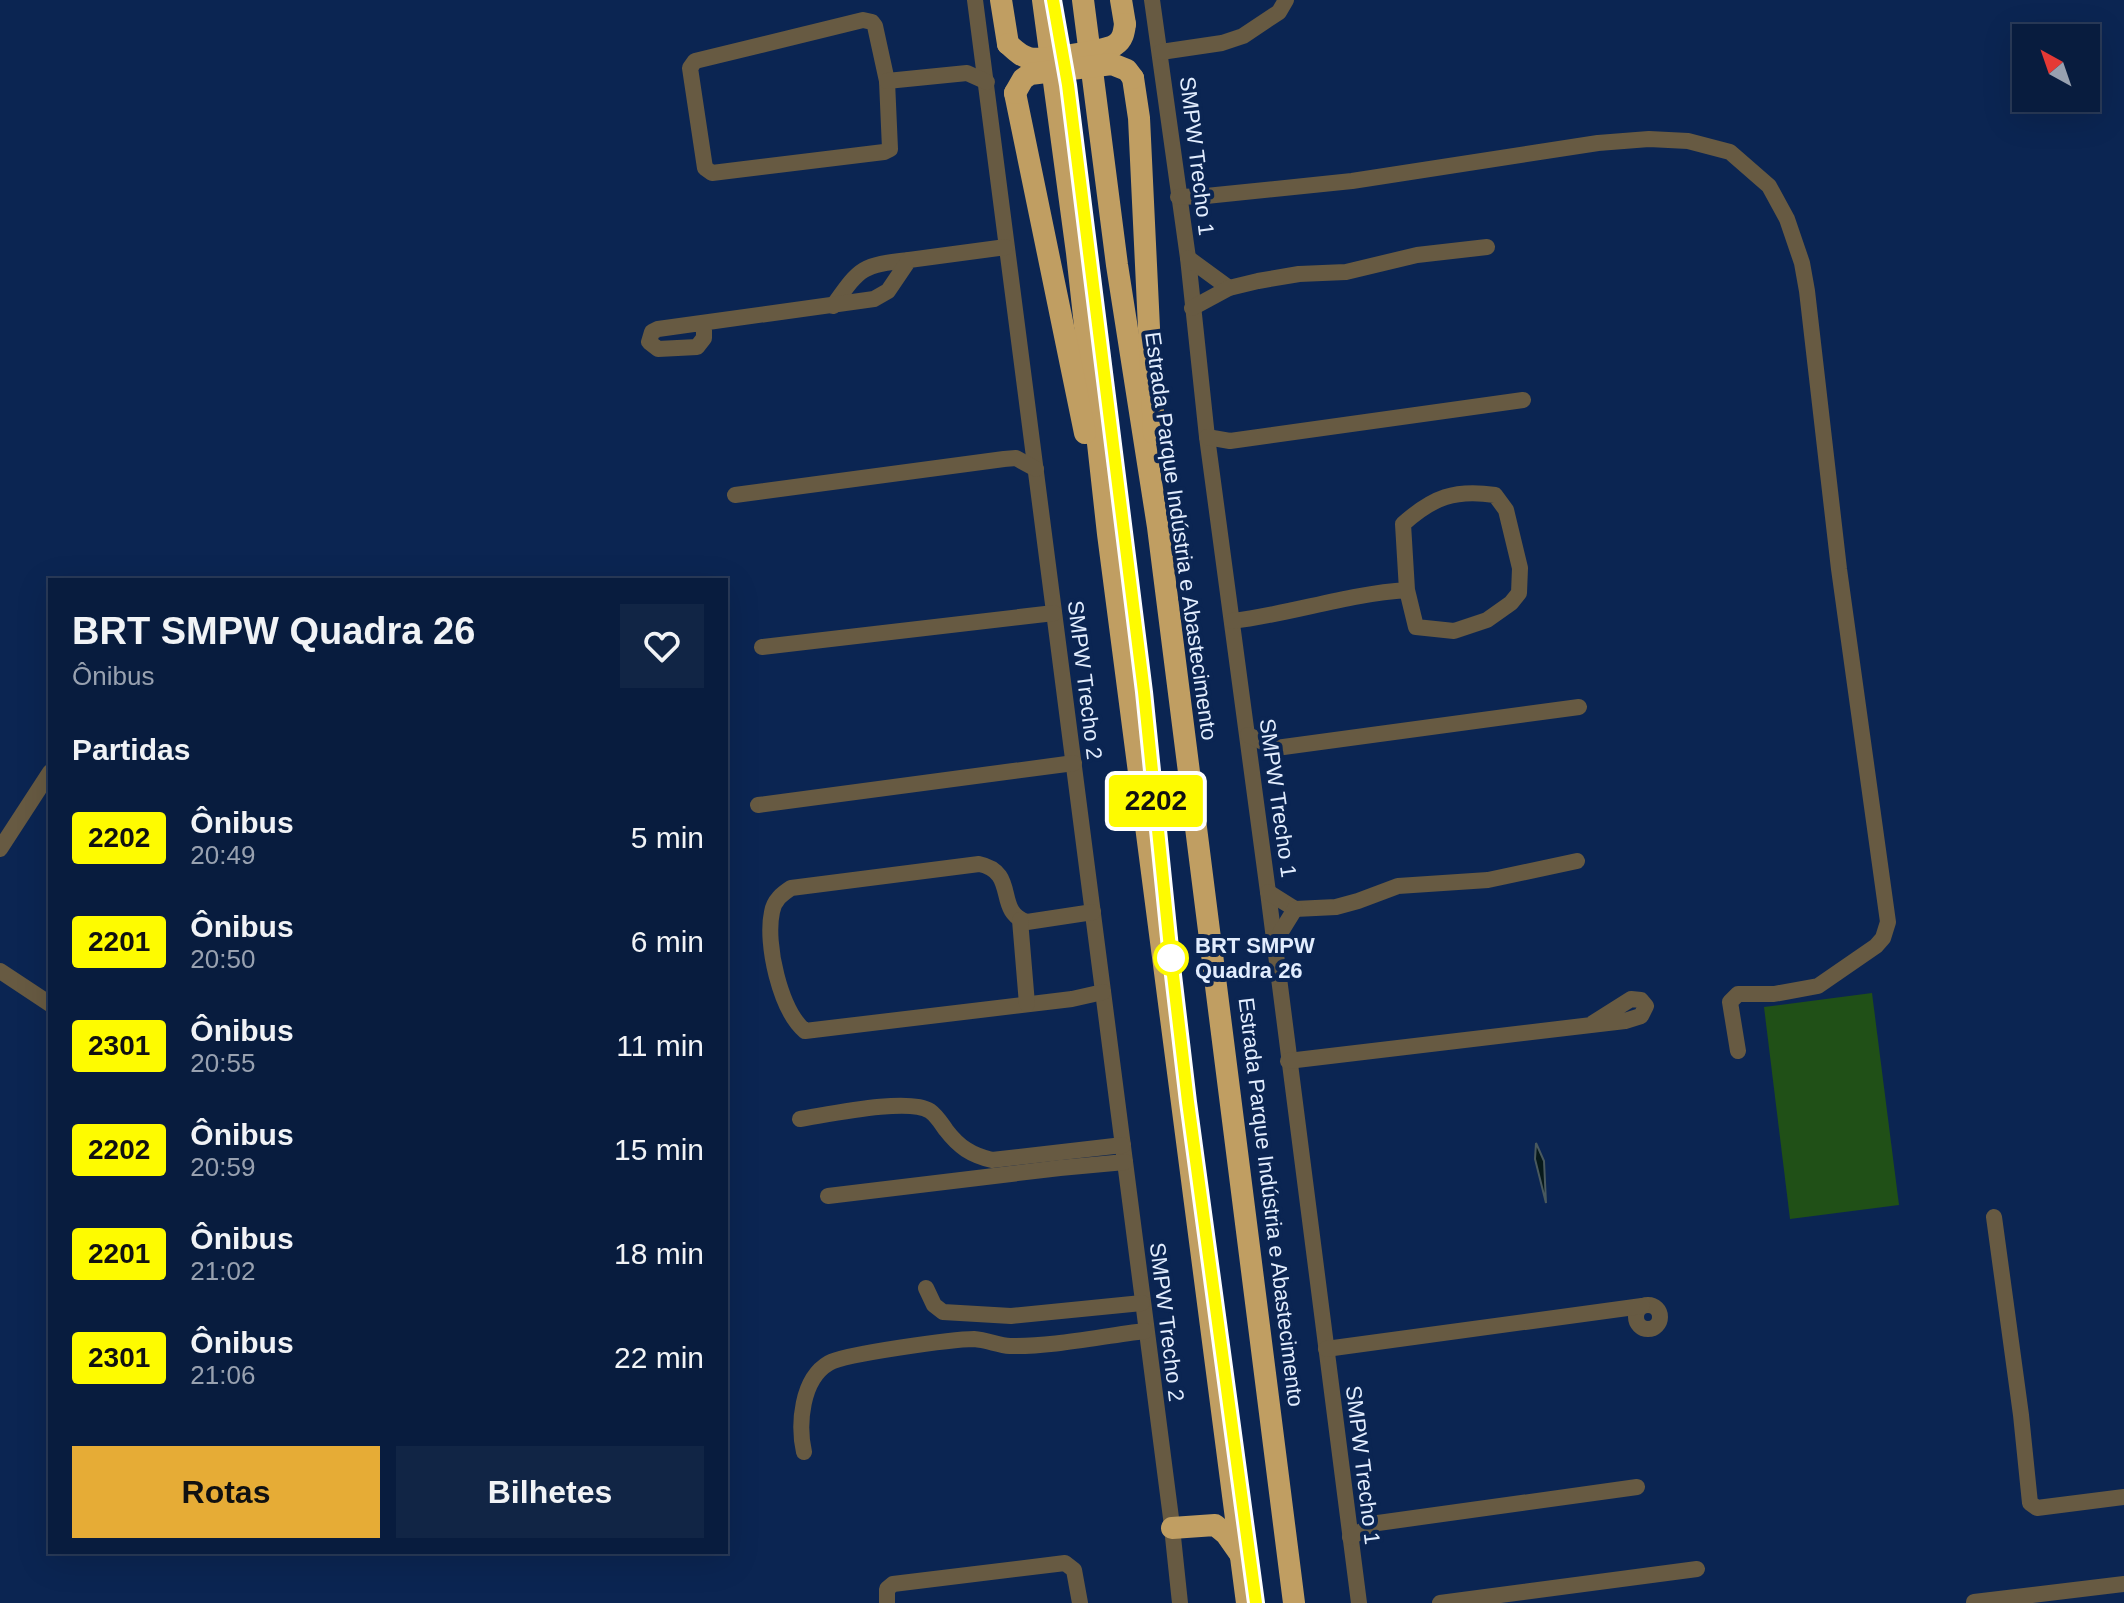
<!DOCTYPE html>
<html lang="pt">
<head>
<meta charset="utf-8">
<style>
  body { margin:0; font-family:Helvetica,sans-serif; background:#112545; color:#f1f3f6; height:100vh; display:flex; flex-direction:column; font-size:30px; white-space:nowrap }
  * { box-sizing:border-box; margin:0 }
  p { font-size:26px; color:#98a1b0 }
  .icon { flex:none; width:44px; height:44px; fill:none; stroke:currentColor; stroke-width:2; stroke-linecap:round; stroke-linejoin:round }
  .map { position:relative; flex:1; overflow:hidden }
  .details { position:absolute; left:48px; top:578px; width:680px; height:976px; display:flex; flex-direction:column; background:#081c3e; border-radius:0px; box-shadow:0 8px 32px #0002,0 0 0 2px #293a58 }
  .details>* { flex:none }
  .badge { padding:0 16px; border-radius:6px; font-size:28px; line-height:52px }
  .needle { width:52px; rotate:320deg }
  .buttons { position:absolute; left:2012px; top:24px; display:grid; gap:16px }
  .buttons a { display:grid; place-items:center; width:88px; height:88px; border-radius:0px; background:#081c3e; box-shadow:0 8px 32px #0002,0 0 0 2px #293a58; font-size:40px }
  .map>.badge { position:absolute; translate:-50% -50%; box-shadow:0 0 0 4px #fff }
  h2 { padding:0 24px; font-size:30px; line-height:72px }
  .round { display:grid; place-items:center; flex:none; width:84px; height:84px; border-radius:0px; background:#112545 }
  .headline { display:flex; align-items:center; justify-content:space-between; height:136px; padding:0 24px }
  h1 { font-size:38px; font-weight:700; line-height:60px }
  .primary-button { display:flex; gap:16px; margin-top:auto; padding:16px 24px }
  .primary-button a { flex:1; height:92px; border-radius:0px; background:#e6ac36; color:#111; font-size:32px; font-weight:700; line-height:92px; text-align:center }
  .primary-button a+a { background:#112545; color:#f1f3f6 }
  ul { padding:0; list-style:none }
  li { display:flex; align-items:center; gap:24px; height:104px; padding:0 24px }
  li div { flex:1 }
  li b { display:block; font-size:30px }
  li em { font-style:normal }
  li .badge { min-width:88px; font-weight:700; text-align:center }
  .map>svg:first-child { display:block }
  .green { fill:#205017 }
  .water { fill:#07191a; stroke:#49595e; stroke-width:2 }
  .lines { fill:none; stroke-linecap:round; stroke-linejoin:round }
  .minor { stroke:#675a42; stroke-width:16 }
  .highway { stroke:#c09e62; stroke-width:22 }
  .highway-bridge { stroke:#c09e62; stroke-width:22 }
  .line-casing { stroke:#fff; stroke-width:18 }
  .line { stroke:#fefb00; stroke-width:12 }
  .stop-dot { fill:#fff; stroke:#fefb00; stroke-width:4 }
  .labels { text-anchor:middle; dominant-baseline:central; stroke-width:8; stroke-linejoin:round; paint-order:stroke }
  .street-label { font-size:22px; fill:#e2edfe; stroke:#0b2552 }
  .stop-label { font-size:22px; font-weight:bold; fill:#e2edfe; stroke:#0b2552; text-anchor:start }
</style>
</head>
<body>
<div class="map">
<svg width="2124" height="1603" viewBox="0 0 2124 1603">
  <rect width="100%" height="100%" fill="#0b2552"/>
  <polygon class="green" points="1872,993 1899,1205 1790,1219 1764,1007"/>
  <polygon class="water" points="1536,1143 1544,1161 1546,1203 1535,1159"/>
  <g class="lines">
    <g class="minor">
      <polyline points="975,0 1171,1518 1180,1603"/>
      <polyline points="1152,0 1188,258 1207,437 1268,892 1359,1603"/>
      <polygon points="863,20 872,22 875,26 887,81 890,149 884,152 712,173 705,168 690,68 695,61"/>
      <polyline points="1161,52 1222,43 1243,36 1279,12 1286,0"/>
      <polyline points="887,81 967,73 987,82"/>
      <polyline points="1178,197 1206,196 1352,181 1598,143 1649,139 1688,141 1730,152 1769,186 1787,219 1802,263 1807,291 1839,569 1888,922 1883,938 1876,946 1818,986 1774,994 1738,994 1730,1002 1738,1051"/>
      <polyline points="1188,258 1229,288"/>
      <path d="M833,306C860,268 861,265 909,260"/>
      <polyline points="1192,308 1229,288 1258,281 1299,274 1346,272 1417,255 1487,247"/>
      <polyline points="704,323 704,338 697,347 658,349 649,342 652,332 658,329 874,299 888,291 909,260 1006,247"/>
      <polyline points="1207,437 1230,441 1523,400"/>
      <polyline points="735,495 1004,459 1016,458 1036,469"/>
      <path d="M1232,621C1291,614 1347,594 1407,590L1416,627L1454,631L1487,620L1511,603L1519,593L1520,568L1506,510L1495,495C1455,489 1433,497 1403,524L1407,590"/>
      <polyline points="762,647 1054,613"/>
      <polyline points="1248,735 1276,748 1579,707"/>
      <polyline points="758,805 1074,763"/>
      <polyline points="0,849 50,772"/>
      <polyline points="1268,892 1295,909 1336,907 1358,901 1398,886 1488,880 1577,861"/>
      <path d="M1093,912L1027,922C994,912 1019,872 979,864L791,888C782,894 774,900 772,912C765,943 780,1010 805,1031L1072,999L1103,992"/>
      <polyline points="1020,920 1027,1004"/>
      <polyline points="1274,943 1295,909"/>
      <polyline points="0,971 50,1004"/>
      <polyline points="1288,1061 1625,1021 1641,1016 1646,1006 1641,1000 1631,999 1593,1023"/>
      <path d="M800,1119C827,1115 908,1097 930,1111C937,1116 941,1123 946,1130C959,1147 971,1155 992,1160L1123,1145"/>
      <polyline points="828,1196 1060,1168 1125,1162"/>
      <polyline points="1994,1217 2021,1415 2030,1503 2037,1508 2124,1497"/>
      <polyline points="926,1288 934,1305 943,1312 1011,1316 1142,1303"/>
      <circle cx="1648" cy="1317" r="12"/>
      <polyline points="1326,1349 1642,1306"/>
      <path d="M804,1452C798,1425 801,1379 829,1363C844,1354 954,1339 974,1339C987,1340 998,1345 1010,1346C1053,1347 1102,1336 1145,1331"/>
      <polyline points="1350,1537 1378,1523 1637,1487"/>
      <polyline points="1974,1602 2124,1584"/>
      <polyline points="887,1603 887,1589 893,1584 1065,1563 1074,1570 1080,1603"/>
      <polyline points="1440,1603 1697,1569"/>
    </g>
    <g class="highway">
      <polyline points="1001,0 1008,44"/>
      <polyline points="1043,0 1077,253 1108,534 1247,1603"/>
      <polyline points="1083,0 1117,265 1158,527 1294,1603"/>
      <polyline points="1121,0 1125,24"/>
      <polyline points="1133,78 1139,118 1154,433"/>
      <polyline points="1015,93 1085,433"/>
      <polyline points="1172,1528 1215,1525 1226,1534 1240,1554"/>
    </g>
    <g class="highway-bridge">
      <path d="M1008,44C1015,50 1020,56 1029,58C1040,61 1105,51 1115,45C1123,40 1124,32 1125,24"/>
      <polyline points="1015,93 1023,79 1030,74 1112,64 1127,70 1133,78"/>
    </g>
  </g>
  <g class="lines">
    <defs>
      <polyline id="line" points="1053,0 1068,85 1144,692 1171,958 1188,1102 1256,1603"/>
    </defs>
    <use href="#line" class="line-casing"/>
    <use href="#line" class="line"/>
  </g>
  <circle class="stop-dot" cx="1171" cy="958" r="16"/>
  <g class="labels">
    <g class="street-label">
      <text transform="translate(1197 156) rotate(83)">SMPW Trecho 1</text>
      <text transform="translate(1181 536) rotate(82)">Estrada Parque Indústria e Abastecimento</text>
      <text transform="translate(1085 680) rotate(83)">SMPW Trecho 2</text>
      <text transform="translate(1278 798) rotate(82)">SMPW Trecho 1</text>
      <text transform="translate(1271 1202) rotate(83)">Estrada Parque Indústria e Abastecimento</text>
      <text transform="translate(1167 1322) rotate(83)">SMPW Trecho 2</text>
      <text transform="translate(1363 1465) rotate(83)">SMPW Trecho 1</text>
    </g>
    <g class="stop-label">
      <text x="1195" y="945">BRT SMPW<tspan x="1195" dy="25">Quadra 26</tspan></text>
    </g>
  </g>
</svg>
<div class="buttons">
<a><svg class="needle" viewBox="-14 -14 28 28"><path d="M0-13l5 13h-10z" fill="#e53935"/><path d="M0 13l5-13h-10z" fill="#98a1b0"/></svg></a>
</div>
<b class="badge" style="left:1156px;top:801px;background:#fefb00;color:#111">2202</b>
<section class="details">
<div class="headline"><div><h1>BRT SMPW Quadra 26</h1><p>Ônibus</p></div><a class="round"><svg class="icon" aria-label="heart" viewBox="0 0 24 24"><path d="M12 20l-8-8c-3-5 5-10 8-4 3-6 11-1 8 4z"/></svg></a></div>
<h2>Partidas</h2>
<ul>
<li><span class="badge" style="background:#fefb00;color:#111">2202</span><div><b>Ônibus</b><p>20:49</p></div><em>5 min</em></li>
<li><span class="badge" style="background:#fefb00;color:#111">2201</span><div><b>Ônibus</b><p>20:50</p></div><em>6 min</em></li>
<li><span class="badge" style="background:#fefb00;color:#111">2301</span><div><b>Ônibus</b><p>20:55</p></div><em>11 min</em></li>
<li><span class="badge" style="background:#fefb00;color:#111">2202</span><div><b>Ônibus</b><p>20:59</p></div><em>15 min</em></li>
<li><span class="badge" style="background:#fefb00;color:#111">2201</span><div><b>Ônibus</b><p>21:02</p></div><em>18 min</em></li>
<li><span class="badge" style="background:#fefb00;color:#111">2301</span><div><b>Ônibus</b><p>21:06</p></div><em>22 min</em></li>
</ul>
<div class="primary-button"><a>Rotas</a><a>Bilhetes</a></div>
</section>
</div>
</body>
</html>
